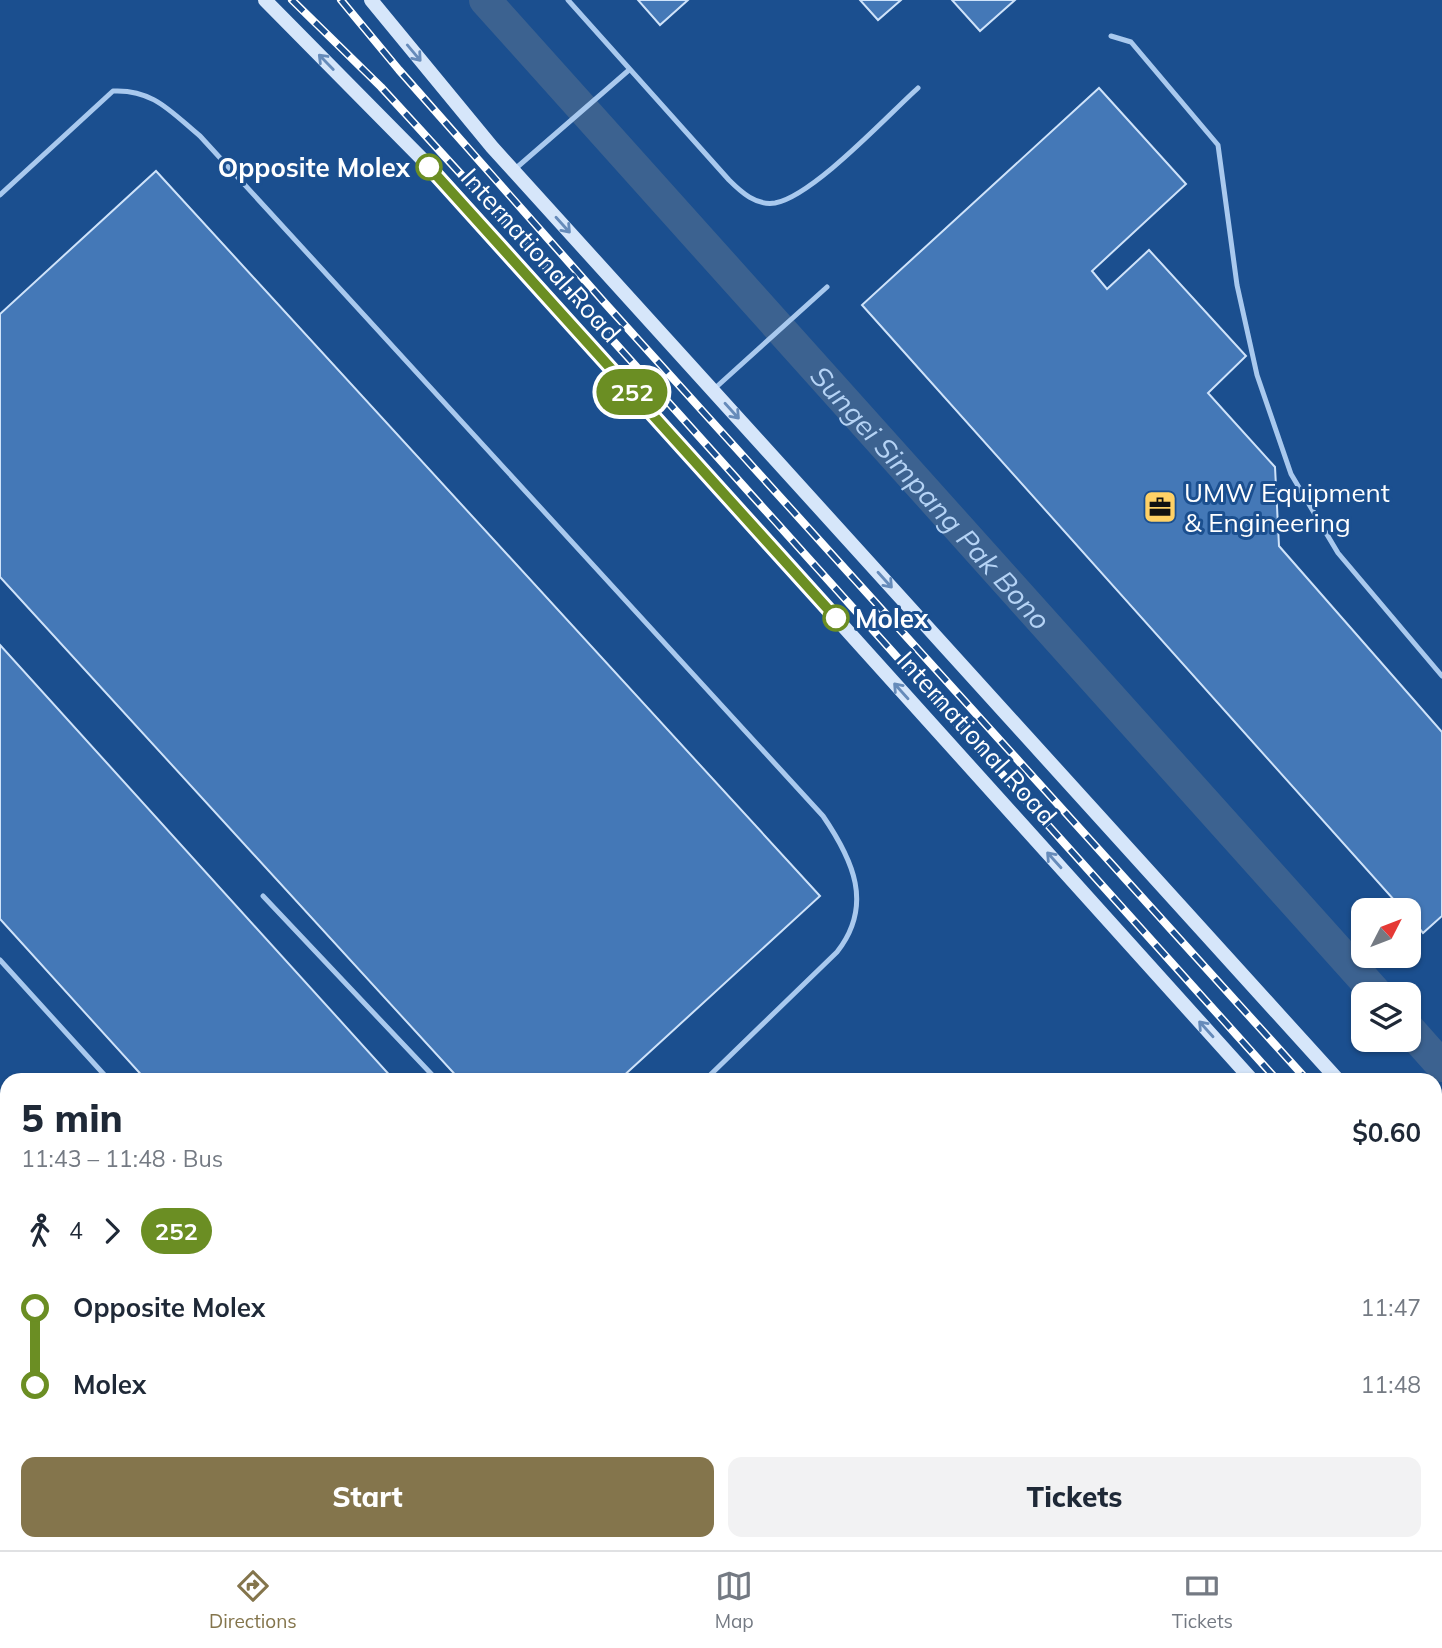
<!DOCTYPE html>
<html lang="en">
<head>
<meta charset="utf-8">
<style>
  body { margin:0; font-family:Mulish,sans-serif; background:#f2f2f3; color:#1f2937; height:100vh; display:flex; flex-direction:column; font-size:26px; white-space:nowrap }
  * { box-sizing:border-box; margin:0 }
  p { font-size:23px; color:#747a83 }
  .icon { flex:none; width:38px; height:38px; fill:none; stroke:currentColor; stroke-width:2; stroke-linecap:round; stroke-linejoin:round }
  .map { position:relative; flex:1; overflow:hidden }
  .sheet { position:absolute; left:0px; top:1073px; width:1442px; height:478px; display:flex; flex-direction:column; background:#fff; border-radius:21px 21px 0 0; box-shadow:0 2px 5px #0004 }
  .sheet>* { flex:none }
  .badge { padding:0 14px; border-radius:23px; font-size:24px; line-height:46px }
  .needle { width:46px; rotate:48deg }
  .fabs { position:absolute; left:1351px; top:898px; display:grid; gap:14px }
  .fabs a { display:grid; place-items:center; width:70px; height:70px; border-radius:14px; background:#fff; box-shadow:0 2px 5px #0004; font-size:35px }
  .map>.badge { position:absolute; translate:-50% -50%; box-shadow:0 0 0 4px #fff }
  .legs { display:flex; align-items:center; gap:10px; height:77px; padding:0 21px; font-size:23px }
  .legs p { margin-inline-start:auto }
  .head { display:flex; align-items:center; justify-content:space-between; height:119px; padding:0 21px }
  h1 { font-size:38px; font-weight:800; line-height:52px }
  .primary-button { display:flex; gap:14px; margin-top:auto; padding:14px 21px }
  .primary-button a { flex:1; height:80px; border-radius:14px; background:#84754c; color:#fff; font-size:28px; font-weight:800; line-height:80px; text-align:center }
  .primary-button a+a { background:#f2f2f3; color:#1f2937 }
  ul { padding:0 21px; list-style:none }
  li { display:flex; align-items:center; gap:24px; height:77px; font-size:26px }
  li i { display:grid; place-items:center; width:10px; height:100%; margin:0 9px; background:currentColor }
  li i::after { content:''; width:18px; height:18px; margin:-9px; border:5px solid; border-radius:50%; background:#fff }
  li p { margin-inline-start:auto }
  li:first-child i { background:linear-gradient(#0000 50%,currentColor 0) }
  li:last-child i { background:linear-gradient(currentColor 50%,#0000 0) }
  .tab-bar { display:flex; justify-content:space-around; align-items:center; height:98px; border-top:2px solid #e0e1e3; background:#fff; font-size:19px; color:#747a83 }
  .tab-bar a { display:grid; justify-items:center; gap:4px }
  .tab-bar .current { color:#84754c }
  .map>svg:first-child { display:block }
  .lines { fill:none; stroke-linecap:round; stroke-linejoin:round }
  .canal { stroke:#3c6290; stroke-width:32 }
  .building { fill:#4478b7; stroke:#cfe3fa; stroke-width:2 }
  .service { stroke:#a9c9ee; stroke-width:5 }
  .secondary { stroke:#d6e6fa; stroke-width:14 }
  .rail-casing { stroke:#fff; stroke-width:8 }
  .rail { stroke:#1b4f8f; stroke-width:5; stroke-dasharray:16; stroke-linecap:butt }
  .oneway { stroke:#668bba }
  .line-1-casing { stroke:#fff; stroke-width:16 }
  .line-1 { stroke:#6b8e23; stroke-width:10 }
  .stop-1-dot { fill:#fff; stroke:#6b8e23; stroke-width:3.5 }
  .labels { text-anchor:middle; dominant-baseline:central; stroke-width:6; stroke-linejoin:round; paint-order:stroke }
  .stop-label { font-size:26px; font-weight:bold; fill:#fff; stroke:#1b4f8f; text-anchor:end }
  .street-label { font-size:26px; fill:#fff; stroke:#1b4f8f }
  .poi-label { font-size:26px; fill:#fff; stroke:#1b4f8f; text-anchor:start }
  .water-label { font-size:28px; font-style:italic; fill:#b5d3f5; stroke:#1b4f8f }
</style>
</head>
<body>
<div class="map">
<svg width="1442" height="1550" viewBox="0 0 1442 1550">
  <rect width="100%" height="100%" fill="#1b4f8f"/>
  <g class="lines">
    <g class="canal">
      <path id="s1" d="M485,0L1377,994"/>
      <polyline points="1409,1029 1442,1066"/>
    </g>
  </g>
  <g class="building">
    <polygon points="638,0 688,0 660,25"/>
    <polygon points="860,0 901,0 878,20"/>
    <polygon points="952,0 1015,0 980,31"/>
    <polygon points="1099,88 1186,184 1092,271 1107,289 1149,250 1246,356 1208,393 1275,467 1279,546 1442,732 1442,916 1423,933 1409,916 1409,910 1403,910 862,305"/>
    <polygon points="156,171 820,896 619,1080 460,1080 0,577 0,314"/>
    <polygon points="0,645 394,1080 146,1080 0,919"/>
    <polygon points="1435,1393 1442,1401 1442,1502 1435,1508"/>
    <polygon points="650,1544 844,1544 850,1550 643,1550"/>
    <polygon points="873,1544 1165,1544 1171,1550 879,1550"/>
    <polygon points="1205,1544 1265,1544 1258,1550 1197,1550"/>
    <polygon points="1285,1544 1394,1544 1386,1550 1291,1550"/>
  </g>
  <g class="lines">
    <g class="service">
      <path d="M568,0L729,180C741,192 756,206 775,203C813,196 887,116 918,88"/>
      <polyline points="1111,36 1131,42 1218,145 1237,285 1257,375 1291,474 1338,553 1442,676"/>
      <polyline points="515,169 629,70"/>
      <path d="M0,195L113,91C153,89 171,112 200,136L823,816C853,860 874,905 837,952L705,1080"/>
      <polyline points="713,390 827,287"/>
      <polyline points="263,896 437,1080"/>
      <polyline points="0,960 109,1080"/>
      <polyline points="1435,1148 1442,1141"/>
      <polyline points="1261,1547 1263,1550"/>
    </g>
    <g class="secondary">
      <polyline points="265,0 426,163 1252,1080"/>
      <polyline points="371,0 492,147 1338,1080"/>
      <polyline points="1435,1186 1442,1193"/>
      <polyline points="1435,1283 1442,1291"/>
    </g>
    <defs>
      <g id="rail">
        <polyline points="292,0 381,87 589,314 1277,1080"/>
        <polyline points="341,0 399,70 603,301 1307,1080"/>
        <polyline points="1435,1223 1442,1231"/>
        <polyline points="1435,1255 1442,1263"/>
      </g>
    </defs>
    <use href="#rail" class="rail-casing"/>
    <use href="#rail" class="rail"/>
  </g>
  <defs><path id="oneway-shaft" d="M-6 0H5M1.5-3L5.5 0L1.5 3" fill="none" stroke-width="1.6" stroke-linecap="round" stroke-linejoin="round" transform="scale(1.75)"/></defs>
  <g class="oneway">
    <use href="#oneway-shaft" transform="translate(414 53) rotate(50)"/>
    <use href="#oneway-shaft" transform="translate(326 62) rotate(-134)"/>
    <use href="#oneway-shaft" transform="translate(563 225) rotate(48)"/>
    <use href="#oneway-shaft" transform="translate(732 411) rotate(48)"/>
    <use href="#oneway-shaft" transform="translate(885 580) rotate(48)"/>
    <use href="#oneway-shaft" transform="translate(901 691) rotate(-132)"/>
    <use href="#oneway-shaft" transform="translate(1054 860) rotate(-132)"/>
    <use href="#oneway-shaft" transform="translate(1206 1029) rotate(-132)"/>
  </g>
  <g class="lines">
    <defs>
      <polyline id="line-1" points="429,167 836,618"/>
    </defs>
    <use href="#line-1" class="line-1-casing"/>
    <use href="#line-1" class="line-1"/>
  </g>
  <defs>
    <symbol id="office-square" viewBox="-11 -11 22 22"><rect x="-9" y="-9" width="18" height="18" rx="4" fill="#ffd166" stroke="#1b4f8f"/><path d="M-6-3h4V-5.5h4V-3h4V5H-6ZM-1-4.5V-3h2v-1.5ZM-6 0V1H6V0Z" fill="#111"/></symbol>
  </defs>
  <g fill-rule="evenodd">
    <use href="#office-square" x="1141" y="488" width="38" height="38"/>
  </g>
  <g class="stop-1-dot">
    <circle cx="429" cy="167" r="12"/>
    <circle cx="836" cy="618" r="12"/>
  </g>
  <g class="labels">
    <g class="stop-label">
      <text x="410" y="167">Opposite Molex</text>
      <text x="855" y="618" text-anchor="start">Molex</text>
    </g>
    <g class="street-label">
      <text transform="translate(541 255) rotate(48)">International Road</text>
      <text transform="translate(977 738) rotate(48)">International Road</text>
    </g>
    <g class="poi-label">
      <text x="1184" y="492">UMW Equipment<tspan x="1184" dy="30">&amp; Engineering</tspan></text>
    </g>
    <g class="water-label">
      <text stroke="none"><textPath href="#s1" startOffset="668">Sungei Simpang Pak Bono</textPath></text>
    </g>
  </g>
</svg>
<div class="fabs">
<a><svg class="needle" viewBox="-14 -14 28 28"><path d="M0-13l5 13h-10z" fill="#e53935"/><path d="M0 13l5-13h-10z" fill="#747a83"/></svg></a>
<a><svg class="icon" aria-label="layers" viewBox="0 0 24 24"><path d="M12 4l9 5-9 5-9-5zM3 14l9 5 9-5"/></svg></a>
</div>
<b class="badge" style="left:632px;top:392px;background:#6b8e23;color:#fff">252</b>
<section class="sheet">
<div class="head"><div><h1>5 min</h1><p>11:43 – 11:48 · Bus</p></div><b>$0.60</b></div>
<div class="legs"><svg class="icon" aria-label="walk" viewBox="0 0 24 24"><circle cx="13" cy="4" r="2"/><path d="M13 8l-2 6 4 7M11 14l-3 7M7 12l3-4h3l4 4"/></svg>4<svg class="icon" aria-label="forward" viewBox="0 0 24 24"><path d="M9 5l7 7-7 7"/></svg><b class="badge" style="background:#6b8e23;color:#fff">252</b></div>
<ul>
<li><i style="color:#6b8e23"></i><b>Opposite Molex</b><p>11:47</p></li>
<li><i style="color:#6b8e23"></i><b>Molex</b><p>11:48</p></li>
</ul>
<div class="primary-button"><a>Start</a><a>Tickets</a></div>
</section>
</div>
<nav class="tab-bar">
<a class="current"><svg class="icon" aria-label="directions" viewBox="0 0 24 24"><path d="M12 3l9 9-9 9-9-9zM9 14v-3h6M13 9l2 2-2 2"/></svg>Directions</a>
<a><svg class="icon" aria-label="map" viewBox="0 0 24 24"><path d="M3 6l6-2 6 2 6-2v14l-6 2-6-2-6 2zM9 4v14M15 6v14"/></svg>Map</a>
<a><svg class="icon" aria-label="tickets" viewBox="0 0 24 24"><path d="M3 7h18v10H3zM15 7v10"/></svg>Tickets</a>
</nav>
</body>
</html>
